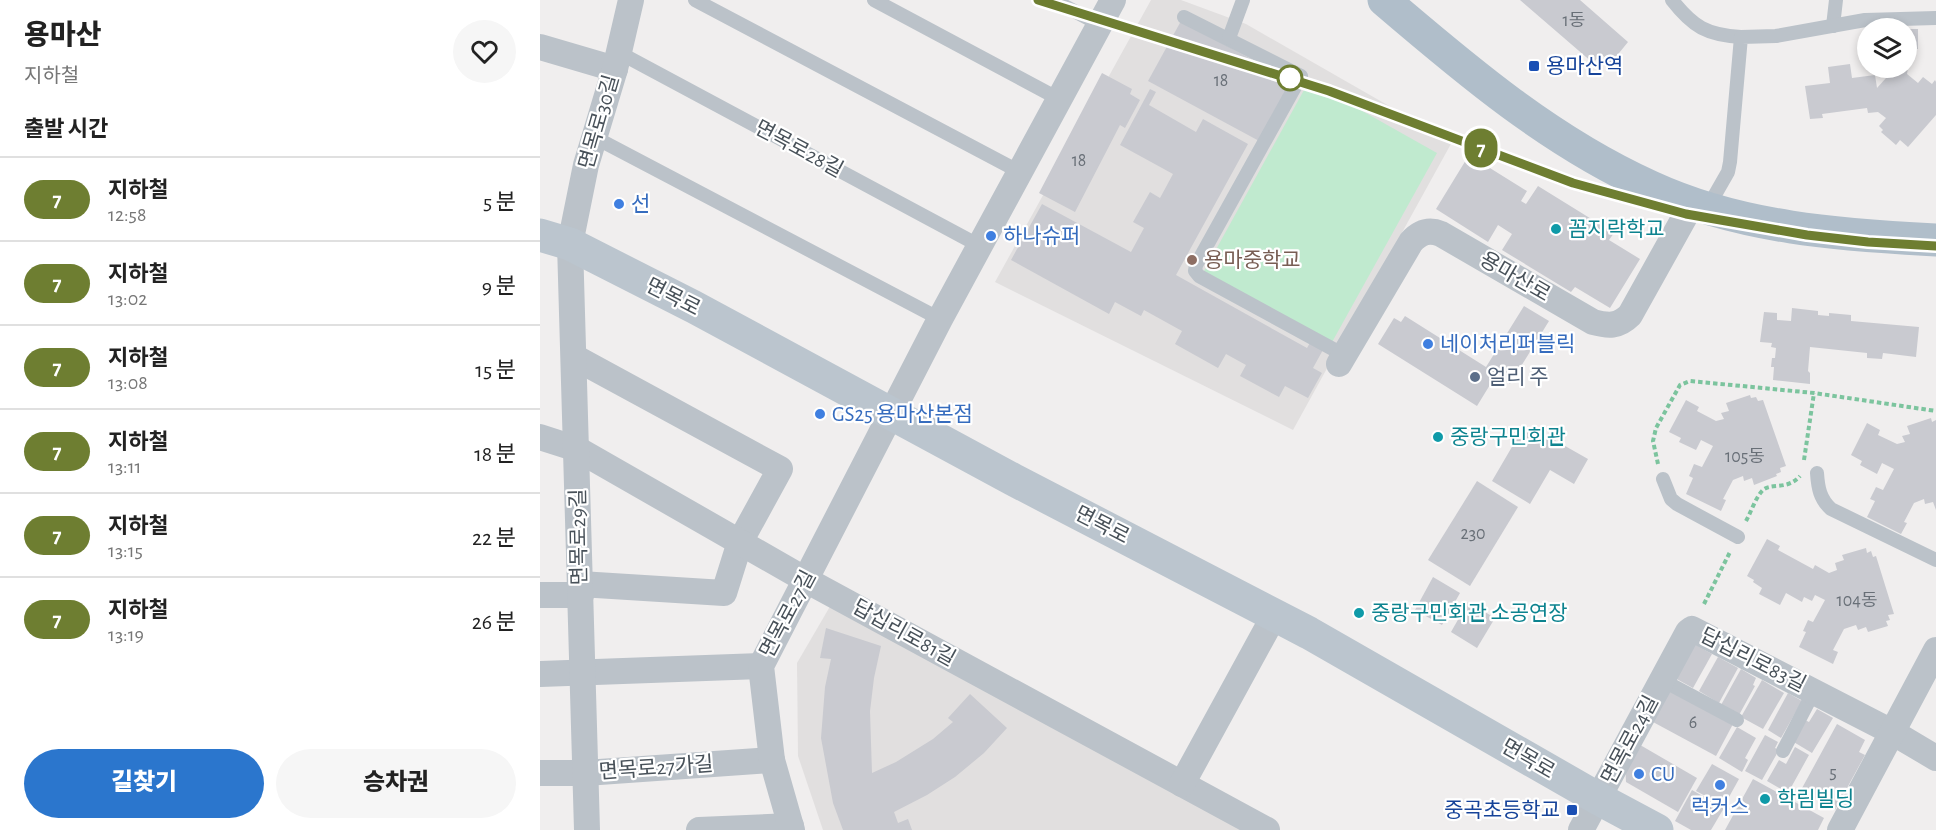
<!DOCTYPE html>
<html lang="ko">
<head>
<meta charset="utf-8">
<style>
  body { margin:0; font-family:"Alegreya Sans","Noto Sans KR",sans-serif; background:#f6f6f6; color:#222; height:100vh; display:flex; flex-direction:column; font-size:22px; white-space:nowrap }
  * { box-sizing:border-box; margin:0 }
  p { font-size:20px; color:#767676 }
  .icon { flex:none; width:33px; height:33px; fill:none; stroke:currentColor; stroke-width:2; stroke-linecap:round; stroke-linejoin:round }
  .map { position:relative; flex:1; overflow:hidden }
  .details { display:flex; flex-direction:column; background:#fff; width:540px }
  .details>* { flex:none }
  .badge { padding:0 12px; border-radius:20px; font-size:21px; line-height:39px }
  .buttons { position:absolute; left:1317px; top:18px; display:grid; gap:12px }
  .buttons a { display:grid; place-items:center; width:60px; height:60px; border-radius:50%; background:#fff; box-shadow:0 3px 9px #0003; font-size:30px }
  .map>.badge { position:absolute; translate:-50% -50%; box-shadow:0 0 0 3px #fff }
  h2 { padding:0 24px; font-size:22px; line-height:54px }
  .round { display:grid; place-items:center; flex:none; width:63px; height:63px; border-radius:32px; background:#f6f6f6 }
  .headline { display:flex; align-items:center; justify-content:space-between; height:102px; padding:0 24px }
  h1 { font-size:28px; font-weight:800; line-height:45px }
  .primary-button { display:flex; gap:12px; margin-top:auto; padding:12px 24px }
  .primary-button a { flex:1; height:69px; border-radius:36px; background:#2b76cd; color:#fff; font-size:24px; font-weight:800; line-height:69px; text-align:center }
  .primary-button a+a { background:#f6f6f6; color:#222 }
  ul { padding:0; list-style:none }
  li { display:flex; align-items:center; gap:18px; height:84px; padding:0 24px; border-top:2px solid #e0e0e0 }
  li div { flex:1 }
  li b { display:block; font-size:22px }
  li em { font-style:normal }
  li .badge { min-width:66px; font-weight:700; text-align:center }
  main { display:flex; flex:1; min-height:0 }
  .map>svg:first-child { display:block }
  .education { fill:#e1dfdf }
  .green { fill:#c0eacf }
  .building { fill:#c9cad0 }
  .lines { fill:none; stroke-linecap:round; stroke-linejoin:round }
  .path { stroke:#7cc49e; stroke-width:4; stroke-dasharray:4.5 3; stroke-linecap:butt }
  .lane { stroke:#bbc2c9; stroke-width:14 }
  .street { stroke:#bbc2c9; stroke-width:26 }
  .secondary { stroke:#bbc5ce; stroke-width:33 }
  .primary { stroke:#b0beca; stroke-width:33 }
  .line-casing { stroke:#fff; stroke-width:14 }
  .line { stroke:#6e7e31; stroke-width:9 }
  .transit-dot { fill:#1a4fb4; stroke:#fff; stroke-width:2 }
  .stop-dot { fill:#fff; stroke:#6e7e31; stroke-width:3 }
  .shop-dot { fill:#3f7fe0; stroke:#fff; stroke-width:2 }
  .culture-dot { fill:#0f9aa8; stroke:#fff; stroke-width:2 }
  .education-dot { fill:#8d6e63; stroke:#fff; stroke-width:2 }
  .service-dot { fill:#5c6f8a; stroke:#fff; stroke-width:2 }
  .labels { text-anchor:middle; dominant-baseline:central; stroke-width:4.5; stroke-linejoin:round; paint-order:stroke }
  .number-label { font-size:18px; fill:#686f77 }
  .transit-label { font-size:21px; fill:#164399; stroke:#fff; text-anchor:start }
  .street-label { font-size:21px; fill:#485159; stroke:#fff }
  .shop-label { font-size:21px; fill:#366cbe; stroke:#fff; text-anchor:start }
  .culture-label { font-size:21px; fill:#0d838f; stroke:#fff; text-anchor:start }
  .education-label { font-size:21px; fill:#785e54; stroke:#fff; text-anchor:start }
  .service-label { font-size:21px; fill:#4e5e75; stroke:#fff; text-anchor:start }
</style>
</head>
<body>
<main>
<section class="details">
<div class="headline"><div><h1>용마산</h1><p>지하철</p></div><a class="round"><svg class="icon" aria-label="heart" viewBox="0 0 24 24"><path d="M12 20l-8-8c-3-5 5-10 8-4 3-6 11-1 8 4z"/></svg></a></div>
<h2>출발 시간</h2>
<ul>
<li><span class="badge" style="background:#6e7e31;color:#fff">7</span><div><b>지하철</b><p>12:58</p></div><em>5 분</em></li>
<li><span class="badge" style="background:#6e7e31;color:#fff">7</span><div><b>지하철</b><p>13:02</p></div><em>9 분</em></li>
<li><span class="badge" style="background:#6e7e31;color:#fff">7</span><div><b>지하철</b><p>13:08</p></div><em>15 분</em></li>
<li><span class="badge" style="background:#6e7e31;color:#fff">7</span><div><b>지하철</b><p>13:11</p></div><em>18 분</em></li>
<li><span class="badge" style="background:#6e7e31;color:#fff">7</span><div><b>지하철</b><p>13:15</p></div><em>22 분</em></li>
<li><span class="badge" style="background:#6e7e31;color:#fff">7</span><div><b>지하철</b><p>13:19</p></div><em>26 분</em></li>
</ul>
<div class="primary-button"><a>길찾기</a><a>승차권</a></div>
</section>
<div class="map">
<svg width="1396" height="830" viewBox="0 0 1396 830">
  <rect width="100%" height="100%" fill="#f0eeee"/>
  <g class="education">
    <polygon points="611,0 641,0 706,24 912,142 753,430 455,282"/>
    <polygon points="292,603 704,830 283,830 258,756 257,663"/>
  </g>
  <polygon class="green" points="769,81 897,153 791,344 663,273"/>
  <g class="building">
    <polygon points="980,0 1040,0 1088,42 1071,63 1061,54 1053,63"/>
    <polygon points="641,21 753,82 721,142 608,81"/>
    <polygon points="1366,29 1378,29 1378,49 1373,49 1373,63 1366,63"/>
    <polygon points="1310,64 1312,78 1335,75 1337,88 1346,78 1346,68 1368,68 1367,74 1378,83 1383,77 1392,84 1395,80 1396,82 1396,115 1368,147 1360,140 1356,145 1341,132 1343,130 1339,126 1346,118 1338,112 1328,113 1327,108 1282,114 1283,118 1270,119 1265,86 1290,83 1288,67"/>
    <polygon points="562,73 592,89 590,94 600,100 585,128 580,125 535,212 499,193"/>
    <polygon points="610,89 616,92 609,105 656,132 663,119 708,144 636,275 767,348 771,341 784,348 773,368 782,373 768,398 745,386 739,397 700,376 706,365 686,354 678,368 635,344 642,331 604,310 601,316 575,302 569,314 471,260 502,204 591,252 604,228 593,222 610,192 620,198 633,174 580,145"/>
    <polygon points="929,155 987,191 981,201 986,204 998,186 1074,233 1069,240 1100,259 1070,308 1035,287 1031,292 962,250 972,234 958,225 948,242 896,209"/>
    <polygon points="984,306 1009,321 970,384 956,375 937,406 838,344 854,318 861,322 865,316 946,367"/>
    <polygon points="1252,308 1278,311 1278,315 1289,316 1289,313 1311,315 1311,321 1379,327 1376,357 1343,353 1342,359 1327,358 1327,353 1270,347 1268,371 1270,373 1270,384 1233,380 1234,367 1231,367 1232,358 1235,358 1236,348 1231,347 1232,343 1220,342 1224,312 1237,313 1237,320 1251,321"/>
    <polygon points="1210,395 1211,398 1216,397 1218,401 1223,400 1246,466 1240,468 1241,472 1236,474 1237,476 1214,485 1212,478 1204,481 1203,476 1193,480 1183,499 1186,500 1181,511 1146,494 1153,478 1149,476 1154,464 1162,467 1173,446 1161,440 1156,450 1139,442 1141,438 1129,432 1146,400 1159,407 1157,411 1176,421 1184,419 1181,413 1189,411 1186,403"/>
    <polygon points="1391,418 1392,422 1396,420 1396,510 1393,502 1385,504 1384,499 1374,503 1364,522 1367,523 1361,534 1327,517 1335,501 1330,499 1336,487 1343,490 1354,469 1342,463 1337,474 1320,465 1322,461 1311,455 1327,423 1340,430 1338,435 1357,444 1365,442 1362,436 1370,434 1367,426"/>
    <polygon points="983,428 1001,439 1004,434 1048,459 1034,484 1010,470 990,504 952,481"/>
    <polygon points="937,481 978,507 930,586 888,560"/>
    <polygon points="1227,539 1240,546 1238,550 1273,569 1275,565 1289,573 1297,570 1295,563 1304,560 1302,555 1326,548 1327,553 1331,551 1333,557 1336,556 1354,614 1348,615 1350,620 1346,621 1348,626 1328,632 1326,627 1318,630 1316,625 1304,629 1293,650 1298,652 1293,664 1259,647 1266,632 1263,631 1268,620 1273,622 1285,600 1275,595 1272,601 1264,597 1262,602 1246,593 1240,605 1219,594 1222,588 1213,582 1214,580 1207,576"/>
    <polygon points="893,577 920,593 902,625 875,610"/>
    <polygon points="928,602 955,618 937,648 911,632"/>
    <polygon points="286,628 341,646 334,678 330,711 332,773 356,762 393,739 413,722 408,718 430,694 467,728 444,753 415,777 387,795 354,812 358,823 368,819 372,830 303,830 293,803 281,738 285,687 291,659 280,658"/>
    <polygon points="1152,643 1172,654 1153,688 1133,677"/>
    <polygon points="1178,657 1198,668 1179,703 1159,691"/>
    <polygon points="1201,669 1216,678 1213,685 1215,686 1199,715 1181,705"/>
    <polygon points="1222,680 1244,693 1223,729 1201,717"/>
    <polygon points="1130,690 1193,724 1176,756 1113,722"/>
    <polygon points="1248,693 1262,701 1241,738 1228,730"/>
    <polygon points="1277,709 1293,718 1272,753 1252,741 1265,720 1269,722"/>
    <polygon points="1297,724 1325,740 1319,752 1325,755 1295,810 1261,790"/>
    <polygon points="1197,727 1216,738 1205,758 1208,760 1202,772 1179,758"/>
    <polygon points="1225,735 1238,742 1235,748 1239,750 1222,780 1205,771"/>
    <polygon points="1095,742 1157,778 1138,812 1086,782 1085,759"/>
    <polygon points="1255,747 1269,755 1248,793 1227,781 1239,760 1246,764"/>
    <polygon points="1172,764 1199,779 1184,806 1156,791"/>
    <polygon points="1213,779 1284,818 1278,830 1185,830"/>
    <polygon points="1152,790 1184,808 1171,830 1151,830 1135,821"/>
  </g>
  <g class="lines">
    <g class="path">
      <polyline points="1264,460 1274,393"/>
      <polyline points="1118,464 1113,441 1116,428 1140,385 1150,381 1274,393 1396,411"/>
      <path d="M1206,521C1211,512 1215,499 1222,491C1230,482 1247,491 1260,476"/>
      <polyline points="1164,604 1190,552"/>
    </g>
    <g class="lane">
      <polyline points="155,0 480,172"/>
      <polyline points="334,0 519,99"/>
      <polyline points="513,0 559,24"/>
      <path d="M1132,0C1153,27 1167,35 1201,37"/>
      <polyline points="644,17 761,76 656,265 655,271 659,276 804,355"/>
      <polyline points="1293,26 1296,0"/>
      <polyline points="689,38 703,0"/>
      <polyline points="78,52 440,246"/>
      <polyline points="54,137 400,319"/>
      <polyline points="1168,207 1188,172 1190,162 1201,37 1236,36 1325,20 1396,18"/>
      <path d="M1277,473C1278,488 1280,499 1291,509L1396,560"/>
      <polyline points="1123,479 1131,499 1137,504 1198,537"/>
      <polyline points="1122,680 1197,720"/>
      <polyline points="1243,751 1274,691"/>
    </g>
    <g class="street">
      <polyline points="0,47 75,69"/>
      <polyline points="34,357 240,469 200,542 184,593 40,584"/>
      <path d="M799,364L871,242C880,232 889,229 901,234L1053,322C1068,326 1078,327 1090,315L1153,202"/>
      <polyline points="0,437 37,449 266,580 727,830"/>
      <polyline points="0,595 41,595"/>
      <polyline points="0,674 221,666"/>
      <polyline points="0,773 45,773 232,760"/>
      <polyline points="642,784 735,614"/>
      <polyline points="47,830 30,244 46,165 75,69 91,0"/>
      <polyline points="159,830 251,826"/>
      <polyline points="252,830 232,760 221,666 400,319 573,0"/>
      <polyline points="1041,830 1148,632 1152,629 1352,732 1396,758"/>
      <polyline points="1300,830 1396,650"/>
    </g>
    <polyline class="secondary" points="0,235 30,244 154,307 474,480 769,633 1059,799 1117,830"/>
    <path class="primary" d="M844,0C927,71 1011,142 1111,187C1200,228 1300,235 1396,240"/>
  </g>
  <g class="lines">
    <defs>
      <polyline id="line" points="498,0 789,91 1033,183 1146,214 1267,235 1328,242 1396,246"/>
    </defs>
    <use href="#line" class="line-casing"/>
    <use href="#line" class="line"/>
  </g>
  <g class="transit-dot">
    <rect x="988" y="60" width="12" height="12" rx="3"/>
    <rect x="1026" y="804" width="12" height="12" rx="3"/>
  </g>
  <circle class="stop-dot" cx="750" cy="78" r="12"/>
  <g class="shop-dot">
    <circle cx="79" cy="204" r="6"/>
    <circle cx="451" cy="236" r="6"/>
    <circle cx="888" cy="344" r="6"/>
    <circle cx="280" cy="414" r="6"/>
    <circle cx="1099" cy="774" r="6"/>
    <circle cx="1180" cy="785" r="6"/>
  </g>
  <g class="culture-dot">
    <circle cx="1016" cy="229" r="6"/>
    <circle cx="898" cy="437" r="6"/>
    <circle cx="819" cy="613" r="6"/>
    <circle cx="1225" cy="799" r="6"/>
  </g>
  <circle class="education-dot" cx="652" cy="260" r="6"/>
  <circle class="service-dot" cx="935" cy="377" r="6"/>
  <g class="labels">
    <g class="number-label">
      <text x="1034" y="21">1동</text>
      <text x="681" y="81">18</text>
      <text x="539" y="161">18</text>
      <text x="1205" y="457">105동</text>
      <text x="933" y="534">230</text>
      <text x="1317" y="601">104동</text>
      <text x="1153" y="723">6</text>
      <text x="1293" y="773">5</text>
    </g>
    <g class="transit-label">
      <text x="1006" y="66">용마산역</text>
      <text x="1020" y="810" text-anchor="end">중곡초등학교</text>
    </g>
    <g class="street-label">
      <text transform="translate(59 122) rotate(-74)">면목로30길</text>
      <text transform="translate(259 149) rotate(28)">면목로28길</text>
      <text transform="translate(975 277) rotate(30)">용마산로</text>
      <text transform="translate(133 297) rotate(27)">면목로</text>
      <text transform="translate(562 525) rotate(27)">면목로</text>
      <text transform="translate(39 537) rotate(-91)">면목로29길</text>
      <text transform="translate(248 614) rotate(-62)">면목로27길</text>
      <text transform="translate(364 633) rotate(29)">답십리로81길</text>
      <text transform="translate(1213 660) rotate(27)">답십리로83길</text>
      <text transform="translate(1090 740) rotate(-62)">면목로24길</text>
      <text transform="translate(988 759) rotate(30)">면목로</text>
      <text transform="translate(116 768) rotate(-4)">면목로27가길</text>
    </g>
    <g class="shop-label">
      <text x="91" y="204">선</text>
      <text x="463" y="236">하나슈퍼</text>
      <text x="900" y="344">네이처리퍼블릭</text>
      <text x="292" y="414">GS25 용마산본점</text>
      <text x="1111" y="774">CU</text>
      <text x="1180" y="807" text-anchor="middle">럭커스</text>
    </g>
    <g class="culture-label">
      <text x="1028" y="229">꼼지락학교</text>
      <text x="910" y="437">중랑구민회관</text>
      <text x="831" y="613">중랑구민회관 소공연장</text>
      <text x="1237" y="799">학림빌딩</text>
    </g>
    <g class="education-label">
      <text x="664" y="260">용마중학교</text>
    </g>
    <g class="service-label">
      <text x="947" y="377">얼리 주</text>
    </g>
  </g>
</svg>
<div class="buttons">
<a><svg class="icon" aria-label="layers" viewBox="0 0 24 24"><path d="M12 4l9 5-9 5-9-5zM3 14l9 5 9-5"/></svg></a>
</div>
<b class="badge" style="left:941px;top:148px;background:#6e7e31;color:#fff">7</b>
</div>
</main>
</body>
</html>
